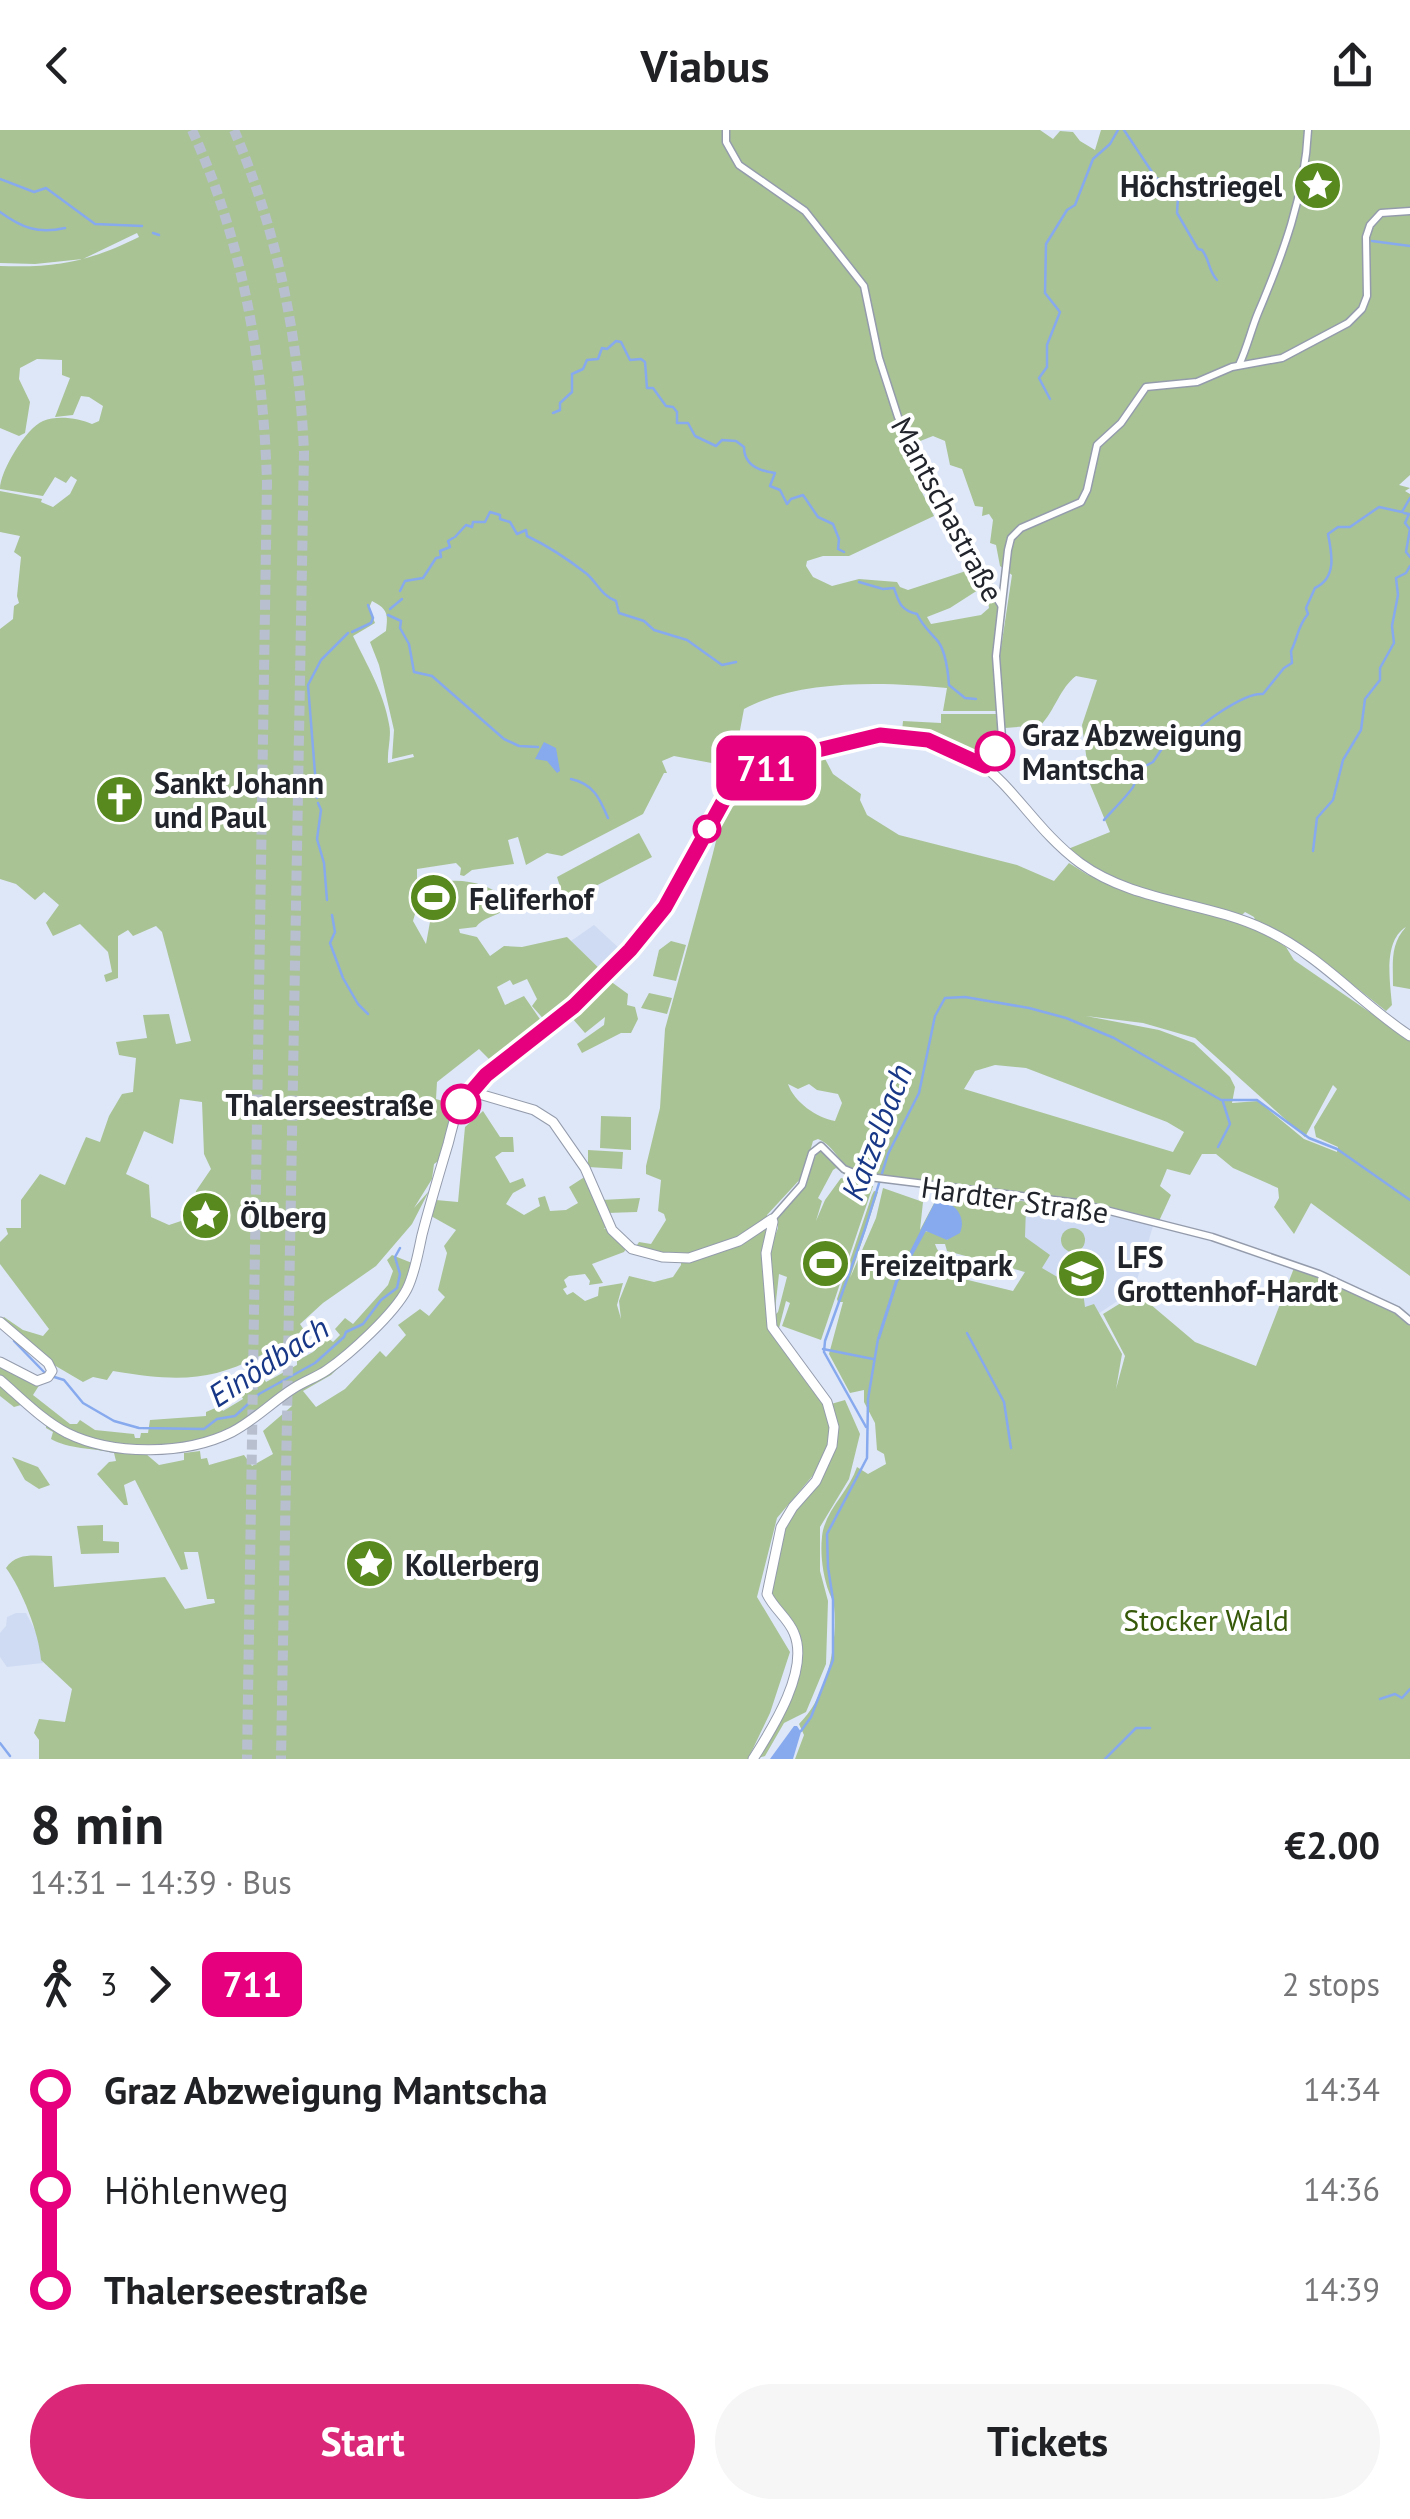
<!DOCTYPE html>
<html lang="en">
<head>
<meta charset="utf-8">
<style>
  body { margin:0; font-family:"PT Sans",sans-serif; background:#f6f6f6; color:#202124; height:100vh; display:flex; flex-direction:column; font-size:38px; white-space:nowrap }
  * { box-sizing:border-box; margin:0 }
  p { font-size:32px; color:#757577 }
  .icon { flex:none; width:55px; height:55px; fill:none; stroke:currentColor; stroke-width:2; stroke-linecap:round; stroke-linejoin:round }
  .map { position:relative; height:1629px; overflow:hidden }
  .panel { display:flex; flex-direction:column; background:#fff; flex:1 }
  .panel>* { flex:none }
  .badge { padding:0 20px; border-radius:15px; font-size:35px; line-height:65px }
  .map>.badge { position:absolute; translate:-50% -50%; box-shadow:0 0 0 5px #fff }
  .legs { display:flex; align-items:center; gap:15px; height:110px; padding:0 30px; font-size:32px }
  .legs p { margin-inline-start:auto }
  .overview { display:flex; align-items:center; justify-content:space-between; height:170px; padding:0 30px }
  h1 { font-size:55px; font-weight:600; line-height:75px }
  .primary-button { display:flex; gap:20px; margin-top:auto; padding:20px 30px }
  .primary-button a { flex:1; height:115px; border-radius:60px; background:#db2777; color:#fff; font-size:40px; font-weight:600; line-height:115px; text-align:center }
  .primary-button a+a { background:#f6f6f6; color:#202124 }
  ul { padding:0 30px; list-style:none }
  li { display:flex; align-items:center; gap:35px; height:100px; font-size:38px }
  li i { display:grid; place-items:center; width:15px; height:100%; margin:0 12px; background:currentColor }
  li i::after { content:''; width:25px; height:25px; margin:-12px; border:8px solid; border-radius:50%; background:#fff }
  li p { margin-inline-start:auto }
  li:first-child i { background:linear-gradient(#0000 50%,currentColor 0) }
  li:last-child i { background:linear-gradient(currentColor 50%,#0000 0) }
  header { display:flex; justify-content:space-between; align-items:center; height:130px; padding:0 30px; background:#fff; font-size:45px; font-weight:600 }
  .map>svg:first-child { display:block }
  .built { fill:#cfdbf3 }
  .green { fill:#a9c395; fill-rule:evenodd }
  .water { fill:#87a9ee }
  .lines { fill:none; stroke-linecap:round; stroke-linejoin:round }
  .stream { stroke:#87a9ee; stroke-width:2.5 }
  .highway-tunnel { stroke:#b8c0cf; stroke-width:10; stroke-dasharray:10 5; stroke-linecap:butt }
  .minor-casing { stroke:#949cac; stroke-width:9 }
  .major-casing { stroke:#949cac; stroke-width:11 }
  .minor { stroke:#fff; stroke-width:6 }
  .major { stroke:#fff; stroke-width:9 }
  .line-1-casing { stroke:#fff; stroke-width:22 }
  .line-1 { stroke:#e6007e; stroke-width:15 }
  .stop-1-dot { fill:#fff; stroke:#e6007e; stroke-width:5 }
  .labels { text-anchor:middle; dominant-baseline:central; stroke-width:8; stroke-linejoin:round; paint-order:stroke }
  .poi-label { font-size:30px; font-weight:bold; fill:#21242b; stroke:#fff; text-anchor:start }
  .street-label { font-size:30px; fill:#21242b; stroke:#fff }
  .stop-label { font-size:30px; font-weight:bold; fill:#21242b; stroke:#fff; text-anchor:start }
  .park-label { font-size:30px; fill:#355809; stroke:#fff }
  .water-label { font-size:32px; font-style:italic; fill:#183887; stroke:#fff }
</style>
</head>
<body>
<header><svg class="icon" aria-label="back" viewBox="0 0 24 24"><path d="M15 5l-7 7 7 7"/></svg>Viabus<svg class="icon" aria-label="share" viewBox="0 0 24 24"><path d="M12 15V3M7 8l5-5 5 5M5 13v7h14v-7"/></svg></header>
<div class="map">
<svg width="1410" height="1629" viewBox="0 0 1410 1629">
  <rect width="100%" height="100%" fill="#dee7f8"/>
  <g class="built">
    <polygon points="594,795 622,821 604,843 571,811"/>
    <polygon points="1003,1069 1093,1080 1153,1096 1134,1160 1095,1186 997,1126 989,1108"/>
    <polygon points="16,1483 26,1483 39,1508 43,1533 7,1537 0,1527 0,1503 6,1496 7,1487"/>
  </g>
  <g class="green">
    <path d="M0,0H1040L1053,9L1060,1L1073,2L1080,11L1095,20L1101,0H1410V345L1399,355L1410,358L1405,361L1410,364V859L1393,856C1393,833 1390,814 1406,797C1383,811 1390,851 1392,875L1386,881L1314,824L1256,793L1254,787L1245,782L1241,786C1180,770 1118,760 1068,719L1110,702L1090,654L1082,595L1097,550L1076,546C1060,558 1055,580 1041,595L1005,598L998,538L1012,445L1000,436L996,415L990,413L993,390L989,384L982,386L983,377L975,376L962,339L950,335L945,311L933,306L905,317L913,345L934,386L849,426H823L807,431L806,436L813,447L832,456L859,449L897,452L900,457L908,460L966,441L978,460L950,478L927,487L931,494L981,485L989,478L987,464L989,461L1001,482L993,539L998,581H943L947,558C885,552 800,549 744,579L733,637L674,626L662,631L667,643H664L643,684L562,726L547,723L526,735L518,707L508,710L514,734L472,740L464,746L460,745L461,738L456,733L417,739V777L413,791L426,814L433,775L447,771L443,752C462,748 491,754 505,769V780C496,786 482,788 476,797L459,799L460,803L477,807L490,826L504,816L522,817L567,807L604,843L547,893L532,876L537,869L527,849L513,855L510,850L497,857L505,875L524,866L544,895L493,933L479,919L437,952L436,969L456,975L441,1029L434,1034L432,1049L414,1078L429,1061L412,1094L376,1136L323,1173L300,1194L304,1200C229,1247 200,1256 113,1241L107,1250L93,1247L83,1252L54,1235L2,1189L4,1187L23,1200L43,1206L49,1199L0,1134V1112L8,1104L6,1098H21V1070L40,1044L65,1055L86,1007L100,1012L109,986L122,964L133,962L136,928L119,925L116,912L147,908L143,885L169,884L176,914L191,911L162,802L156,796L133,806L128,800L118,806V848L106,852L104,845L112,842L108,822L80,794L53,806L46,793L59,775L44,762L35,770L16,754L0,749V499L13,489L14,476L19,473L17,466L21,427L14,422L20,406L0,402V361L42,369L41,372L53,377L70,364L77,350L71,346L66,353L55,347L43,366L0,359C0,341 26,298 43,291C57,285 79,288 92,294L99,291L103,276L89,267L81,266L73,285L55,287L70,248L62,245V230L37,229L20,238L19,249L30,272L25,303L19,306L0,298V136C57,138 88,132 139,107L137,103L83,129L35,134L0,133ZM372,471C388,479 388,484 386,501L370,512L379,535L394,600L392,629L413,624L414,627L388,633C387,620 392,606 389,594C384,563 366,533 353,506L375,493L369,478ZM180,969L202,972L204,1024L211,1039L196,1061L193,1087L169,1095L151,1087L149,1055L126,1044L144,1001L173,1014Z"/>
    <polygon points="941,584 996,584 999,611 987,626 980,628 890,601 902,601 903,591 941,593"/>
    <path d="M821,621L833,644L861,664L860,670L867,685L899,705L1017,735L1054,751L1069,733L1088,745L1257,798L1286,817L1294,830L1410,910V1146L1311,1073L1294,1104L1274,1077L1279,1068L1278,1058L1233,1038L1216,1024H1202L1190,1045L1167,1039L1160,1056L1171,1065L1159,1091C1132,1086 1106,1074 1078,1070C1005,1060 929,1062 858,1042C839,1037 836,1016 818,1009L813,1011L803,1046L767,1085L770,1095L769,1198L827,1277L832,1306L820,1337L777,1388L757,1467L790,1522L770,1583L748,1629H39V1610L34,1603L39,1589L65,1592L72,1559L41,1530C39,1503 22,1460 6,1438C17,1422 35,1426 52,1426L54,1457L165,1447L185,1479L215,1473L214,1469H207L198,1422H184L188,1439L181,1440L135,1350L124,1355L128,1375H124L97,1344L109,1332L116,1331L114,1323C93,1318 68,1319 51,1309L53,1302L46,1298V1294L21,1275L14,1277L0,1266V1252L61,1302L146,1324L159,1335L184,1330V1323L200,1321L201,1329L207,1328L209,1335L244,1325L252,1336L273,1324L263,1301L292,1276L286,1266L364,1213L331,1245L303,1261L316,1277L345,1259L380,1221L386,1227L406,1205L398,1195L420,1179L429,1186L445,1167L438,1160L447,1123L444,1116L456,1100L431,1086L436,1070L458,1072L465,997L483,981L500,1007H513L514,1022H502L495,1027L510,1053L523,1048L526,1056L513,1063L506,1074L524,1085L540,1076L538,1068L545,1066L550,1081L566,1080L578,1073L569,1057L586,1046L607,1095L604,1099L609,1098L627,1117L624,1122L592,1134L603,1153L589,1155L590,1151L585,1144L569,1146L564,1150L567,1157L563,1159L567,1165L573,1162L585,1171L598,1166L599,1157L623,1153L617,1175L621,1189L619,1171L629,1146L654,1152L673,1147L681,1135V1125H663L635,1118L639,1112L651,1114L666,1090L664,1084L658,1081L661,1050L646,1044V1036L660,978L665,899L712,727L717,707L710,703C716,691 719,679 728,668C751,642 789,631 821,621ZM1086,886L1143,893L1195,908L1305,1007L1333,955L1337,959L1314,997L1316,1007L1338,1017L1337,1022L1304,1009L1258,971L1232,973L1235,957L1230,947L1194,913L1159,900ZM995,935L1026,938L1167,992L1184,1002L1173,1022L964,959L975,941ZM788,954L798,959L809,954L817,960L838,964L842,973L835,991C817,988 794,972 788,954Z"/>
    <polygon points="639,703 652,727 584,762 564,769 557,747"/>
    <polygon points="671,811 686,815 676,851 653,846 659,820"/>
    <polygon points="606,848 628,864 627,875 635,877 638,889 631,903 621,903 582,923 577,914 604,895 605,887 585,903 572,888 562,894 560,891"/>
    <polygon points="649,863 672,868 667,884 641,878"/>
    <polygon points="601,986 631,987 631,1020 600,1018"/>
    <polygon points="819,1018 852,1045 845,1045 836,1038 833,1040 818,1068 822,1071 816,1091 825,1070 841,1048 873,1056 821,1210 782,1196 790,1173 786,1171 778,1202 773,1187 778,1182 787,1147 779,1144 775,1180 768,1123 778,1098 778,1085 804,1054"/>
    <polygon points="588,1020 623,1022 622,1039 588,1037"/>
    <path d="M883,1058L923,1072L920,1100L941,1060L1080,1079L1071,1092L1059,1080L1026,1077L1025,1107L1050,1125L1042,1138L1083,1162L1085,1177L1094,1174L1122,1224L1116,1259L1125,1226L1103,1184L1137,1163L1195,1212L1256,1236L1294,1138C1333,1153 1377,1167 1410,1194V1629H795L804,1605L799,1594C827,1567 838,1514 834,1476C834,1470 831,1468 829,1462C823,1446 820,1424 822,1407C824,1381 849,1362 857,1337L868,1344L886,1334L884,1324L877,1320L875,1293L864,1272V1260L850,1263L829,1224L843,1172H838L837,1169L872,1065L874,1061L878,1062L850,1148L876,1088ZM938,1069L948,1110L930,1101L921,1102ZM935,1114H945L947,1121L1025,1142L1013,1161L964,1149C957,1134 939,1129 935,1114Z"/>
    <polygon points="640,1068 637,1082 607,1083 601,1070"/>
    <circle cx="1073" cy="1110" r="12"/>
    <path d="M392,1125L412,1133C399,1181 352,1219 313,1245C284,1265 255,1290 223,1304C179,1322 100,1321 60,1295C39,1282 19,1263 0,1247V1235L40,1254L33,1265L70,1294H77L80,1290L95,1300L134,1304L135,1308H140L141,1303H148L150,1290L206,1286V1282L220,1276L223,1281L243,1269L236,1255L259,1242L266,1252L297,1235V1231L313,1222L328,1208L333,1212L340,1205L335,1199L345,1188L353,1194L388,1155L393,1141L387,1130Z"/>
    <polygon points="845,1270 860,1304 849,1349 820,1397 820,1441 828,1471 826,1534 806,1582 784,1593 765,1626 755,1629 774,1600 800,1518 771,1464 783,1400 835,1316 831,1274"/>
    <polygon points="12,1327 38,1337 50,1355 39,1359 25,1350"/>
    <polygon points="103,1395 103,1411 119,1412 119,1423 81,1424 77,1396"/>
  </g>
  <g class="water">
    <polygon points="544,612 556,618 560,641 557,643 547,631 535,629"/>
    <path d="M937,1068C954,1073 967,1085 960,1103L947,1110L926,1101L898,1152L880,1209L877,1208L895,1151Z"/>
    <polygon points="794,1596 797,1596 801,1602 793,1629 770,1629"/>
  </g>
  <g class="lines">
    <g class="stream">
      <path d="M1124,0L1156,48L1165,52L1178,67L1177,83L1198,119L1202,120C1210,130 1208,140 1217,150"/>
      <polyline points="0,49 34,62 46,58 95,94 142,96"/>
      <path d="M0,82C22,98 38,104 65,98"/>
      <polyline points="153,103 159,105"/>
      <polyline points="1372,111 1410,116"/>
      <polyline points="1050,269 1039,248 1047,237 1047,215 1060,182 1045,163 1046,114 1067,80 1075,75 1093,29 1110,14 1118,0"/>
      <path d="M553,283L560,280V273L572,262V244L583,239L587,230L598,229L602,218L607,219L616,211L621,212L630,230L641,229L645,232L647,258H653L666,276L673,277L677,282V293H688L695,306L716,316L722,310L736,311L744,317C744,334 758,341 775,343L770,356L780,360L787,374L791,369L803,365L818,387L833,394L839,409L838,419L844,422"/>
      <polyline points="1404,383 1409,384 1405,393 1409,398"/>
      <polyline points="1410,399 1406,422 1410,427"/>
      <path d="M455,407L466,395L472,397L473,392H485L490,382L500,385V389L510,392L517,404L526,400L527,406C548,416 569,430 587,444C598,454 601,465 616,471L619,483L644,491L654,500L687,510L722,535L736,532"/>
      <path d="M859,452L883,459L894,458C899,472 900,480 917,484C922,495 928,500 936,509C946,519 948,541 949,555L965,568L976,569"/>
      <polyline points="400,461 405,451 423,448 436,428 441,427 440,421 450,417 448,411 453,408"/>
      <polyline points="390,479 402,469"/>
      <polyline points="388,485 401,491 400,498 409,514 414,542 432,546 504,609 519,616 538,617"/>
      <polyline points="352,502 371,493 373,488 368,475"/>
      <path d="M571,649C594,654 600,669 608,688"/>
      <polyline points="317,668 308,555 321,530 348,503"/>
      <polyline points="318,673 321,680 317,709 324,733 327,770"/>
      <path d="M1104,690C1110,683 1129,664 1133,657C1136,652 1136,646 1138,640L1153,632L1165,614L1188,611C1197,595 1245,562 1263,564L1284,538L1292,533L1291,521C1298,508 1297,497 1308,484L1306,478L1315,458C1337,448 1332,424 1328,404L1338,397H1350L1379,377L1402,382L1410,368"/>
      <polyline points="1313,721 1317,688 1333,670 1343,630 1361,600 1365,569 1380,550 1380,538 1394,513 1392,496 1398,465 1396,448 1406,443 1410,436"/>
      <polyline points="332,785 335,802 330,813 343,848 358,874 368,884"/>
      <polyline points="1218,1017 1230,994 1223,972"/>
      <polyline points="967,1203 1004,1272 1011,1318"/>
      <polyline points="14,1211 44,1242"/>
      <polyline points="823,1219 873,1229"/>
      <polyline points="51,1246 64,1250 83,1273 114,1291 139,1298 204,1299 217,1289 235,1286 259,1264 315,1233 344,1207 346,1202 363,1194 381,1170 397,1158 400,1144 395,1127 400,1118"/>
      <polyline points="866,1297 824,1222 825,1211 865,1099 888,1024 919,963 935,886 945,868 965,867 1029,878 1066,888 1114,908 1221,970 1257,970 1309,1008 1337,1019 1410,1070"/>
      <polyline points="1380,1569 1395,1564 1402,1568 1410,1559"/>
      <polyline points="801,1601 811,1587 833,1530 833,1470 828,1437 827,1404 867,1328 868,1269 878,1209"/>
      <polyline points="0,1613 10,1626"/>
      <polyline points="1105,1629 1136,1598 1150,1598"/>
    </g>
    <g class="highway-tunnel">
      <path d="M192,0C243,112 263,230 267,352L247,1629"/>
      <path d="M234,0C278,103 299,210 304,322L281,1629"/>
    </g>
    <defs>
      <g id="minor">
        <polyline points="726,0 726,12 739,35 805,81 864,156 879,228 898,287 943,381 1001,475"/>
        <path d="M1239,235C1247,218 1251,200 1258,183C1283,124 1305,65 1308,0"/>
        <polyline points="985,635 1002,608 996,526 1008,420 1011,408 1021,398 1081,372 1087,360 1097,315 1121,293 1146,257 1197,252 1232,237 1282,228 1348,193 1362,179 1367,166 1366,107 1370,95 1381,83 1410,81"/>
        <polyline points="772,1089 802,1055 812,1023 821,1016 844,1039 861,1046 1078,1073 1212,1107 1319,1144 1397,1180 1410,1191"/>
      </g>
      <g id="major">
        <path d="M469,961L534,980L553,992L585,1038L612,1100L632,1119L662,1127L689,1128L739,1111L772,1089L773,1092L766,1123L772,1197L827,1272L834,1297L832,1316L816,1351L793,1377L781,1397L767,1464C774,1479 788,1488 794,1503C810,1540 772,1599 753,1629"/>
        <polyline points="0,1192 48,1233 52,1241 48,1247 37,1251 0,1232"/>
        <path d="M0,1250C21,1268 42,1290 67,1303C114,1326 186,1325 232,1302C255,1290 273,1271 294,1258C305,1251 317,1247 327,1240C350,1224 394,1184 407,1159C415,1143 418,1123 422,1105C430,1074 439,1044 448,1014C452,999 455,982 463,969C484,933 539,905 572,878C601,854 625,825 650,796C685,754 704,676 748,648C784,624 858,602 901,605C999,611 1015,685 1080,733C1135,773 1206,771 1266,800C1321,826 1360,873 1410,906"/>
      </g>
    </defs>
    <use href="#minor" class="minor-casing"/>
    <use href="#major" class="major-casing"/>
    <use href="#minor" class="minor"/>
    <use href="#major" class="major"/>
  </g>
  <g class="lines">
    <defs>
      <polyline id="line-1" points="461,974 486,945 574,876 630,820 665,777 724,670 748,648 814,621 880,605 928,610 985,636 995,621"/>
    </defs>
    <use href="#line-1" class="line-1-casing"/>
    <use href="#line-1" class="line-1"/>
  </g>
  <defs>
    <symbol id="sight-disc" viewBox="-11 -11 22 22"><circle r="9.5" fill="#57891f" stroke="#fff"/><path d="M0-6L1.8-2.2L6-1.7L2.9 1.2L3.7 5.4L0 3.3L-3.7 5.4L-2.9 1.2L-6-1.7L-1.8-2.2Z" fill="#fff"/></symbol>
    <symbol id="church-disc" viewBox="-11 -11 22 22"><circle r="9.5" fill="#57891f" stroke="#fff"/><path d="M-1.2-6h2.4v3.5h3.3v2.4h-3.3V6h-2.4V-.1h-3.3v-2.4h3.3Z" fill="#fff"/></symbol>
    <symbol id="stadium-disc" viewBox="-11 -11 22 22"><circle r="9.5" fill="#57891f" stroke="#fff"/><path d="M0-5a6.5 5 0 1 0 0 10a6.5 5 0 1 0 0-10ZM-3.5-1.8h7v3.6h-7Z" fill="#fff"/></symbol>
    <symbol id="school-disc" viewBox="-11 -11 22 22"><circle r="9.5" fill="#57891f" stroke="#fff"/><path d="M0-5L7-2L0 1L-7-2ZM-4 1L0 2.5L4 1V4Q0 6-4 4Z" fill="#fff"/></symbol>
  </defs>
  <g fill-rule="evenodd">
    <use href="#sight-disc" x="1290" y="28" width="55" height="55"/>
    <use href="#church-disc" x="92" y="642" width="55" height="55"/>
    <use href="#stadium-disc" x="406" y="740" width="55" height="55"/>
    <use href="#sight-disc" x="178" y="1058" width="55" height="55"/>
    <use href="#stadium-disc" x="798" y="1106" width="55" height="55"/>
    <use href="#school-disc" x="1054" y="1116" width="55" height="55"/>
    <use href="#sight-disc" x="342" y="1406" width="55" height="55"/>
  </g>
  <g class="stop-1-dot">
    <circle cx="995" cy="621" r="18"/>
    <circle cx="707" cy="699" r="12"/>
    <circle cx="461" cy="974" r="18"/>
  </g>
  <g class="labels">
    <g class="poi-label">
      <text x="1282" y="55" text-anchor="end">Höchstriegel</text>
      <text x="154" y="652">Sankt Johann<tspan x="154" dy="34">und Paul</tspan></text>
      <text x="469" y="768">Feliferhof</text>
      <text x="240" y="1086">Ölberg</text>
      <text x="1117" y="1126">LFS<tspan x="1117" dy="34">Grottenhof-Hardt</tspan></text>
      <text x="860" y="1134">Freizeitpark</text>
      <text x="405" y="1434">Kollerberg</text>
    </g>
    <g class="street-label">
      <text transform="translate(948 379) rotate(62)">Mantschastraße</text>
      <text transform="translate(1015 1069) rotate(8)">Hardter Straße</text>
    </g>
    <g class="stop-label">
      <text x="1022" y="604">Graz Abzweigung<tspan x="1022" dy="34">Mantscha</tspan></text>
      <text x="434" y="974" text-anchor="end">Thalerseestraße</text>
    </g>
    <g class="park-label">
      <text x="1206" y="1489">Stocker Wald</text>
    </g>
    <g class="water-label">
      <text transform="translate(876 1002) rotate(-69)">Katzelbach</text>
      <text transform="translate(268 1231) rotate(-33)">Einödbach</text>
    </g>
  </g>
</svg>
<b class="badge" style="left:766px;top:638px;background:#e6007e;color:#fff">711</b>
</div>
<section class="panel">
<div class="overview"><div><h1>8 min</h1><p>14:31 – 14:39 · Bus</p></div><b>€2.00</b></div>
<div class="legs"><svg class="icon" aria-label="walk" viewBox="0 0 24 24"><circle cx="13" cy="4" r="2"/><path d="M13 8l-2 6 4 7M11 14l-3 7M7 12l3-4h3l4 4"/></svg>3<svg class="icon" aria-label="forward" viewBox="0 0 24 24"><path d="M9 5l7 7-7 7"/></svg><b class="badge" style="background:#e6007e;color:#fff">711</b><p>2 stops</p></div>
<ul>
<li><i style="color:#e6007e"></i><b>Graz Abzweigung Mantscha</b><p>14:34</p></li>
<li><i style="color:#e6007e"></i><span>Höhlenweg</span><p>14:36</p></li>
<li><i style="color:#e6007e"></i><b>Thalerseestraße</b><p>14:39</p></li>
</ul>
<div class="primary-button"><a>Start</a><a>Tickets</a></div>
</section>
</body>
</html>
